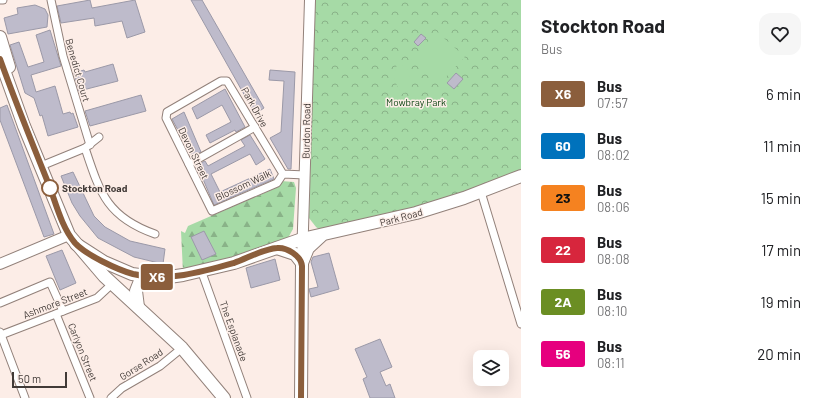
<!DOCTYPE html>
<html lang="en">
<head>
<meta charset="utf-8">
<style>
  body { margin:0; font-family:Barlow,sans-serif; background:#f6f6f6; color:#202124; height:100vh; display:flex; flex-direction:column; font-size:15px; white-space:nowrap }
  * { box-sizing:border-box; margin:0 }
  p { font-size:13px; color:#757577 }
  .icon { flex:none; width:22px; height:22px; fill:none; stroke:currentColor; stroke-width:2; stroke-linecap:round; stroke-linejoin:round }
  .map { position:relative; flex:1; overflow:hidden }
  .side { display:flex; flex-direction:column; background:#fff; width:300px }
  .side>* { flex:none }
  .badge { padding:0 8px; border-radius:3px; font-size:14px; line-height:26px }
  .buttons { position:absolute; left:473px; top:350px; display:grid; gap:8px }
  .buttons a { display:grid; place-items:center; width:36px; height:36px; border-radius:8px; background:#fff; box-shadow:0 4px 16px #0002; font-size:20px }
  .scale { position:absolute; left:12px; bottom:10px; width:55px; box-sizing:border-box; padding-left:4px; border:2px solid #413a37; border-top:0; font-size:11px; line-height:14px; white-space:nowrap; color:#413a37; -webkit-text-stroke:3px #fcede7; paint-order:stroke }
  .map>.badge { position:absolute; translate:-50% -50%; box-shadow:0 0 0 2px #fff }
  .round { display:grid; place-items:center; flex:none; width:42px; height:42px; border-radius:12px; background:#f6f6f6 }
  .headline { display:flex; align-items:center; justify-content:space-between; height:68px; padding:0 20px }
  h1 { font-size:19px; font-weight:700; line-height:30px }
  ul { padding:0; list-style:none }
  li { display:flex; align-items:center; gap:12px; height:52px; padding:0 20px }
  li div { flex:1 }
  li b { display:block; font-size:15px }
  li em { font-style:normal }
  li .badge { min-width:44px; font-weight:700; text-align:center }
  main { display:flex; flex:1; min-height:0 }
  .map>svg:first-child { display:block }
  .forest { fill:url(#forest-firs) }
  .park { fill:url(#park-crowns) }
  .pitch { fill:#a6daa6 }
  .building { fill:#bebbcb; stroke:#9b99a8 }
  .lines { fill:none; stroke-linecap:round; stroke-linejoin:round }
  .street-casing { stroke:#92817a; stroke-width:9 }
  .secondary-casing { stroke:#92817a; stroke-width:12 }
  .highway-casing { stroke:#92817a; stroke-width:14 }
  .street { stroke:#fff; stroke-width:7 }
  .secondary { stroke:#fff; stroke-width:10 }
  .highway { stroke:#fff; stroke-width:12 }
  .line-casing { stroke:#fff; stroke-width:9 }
  .line { stroke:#8b5e3c; stroke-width:6 }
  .stop-dot { fill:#fff; stroke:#8b5e3c; stroke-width:2 }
  .labels { text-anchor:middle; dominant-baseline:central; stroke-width:3; stroke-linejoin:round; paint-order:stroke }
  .street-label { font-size:10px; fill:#413a37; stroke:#fcede7 }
  .park-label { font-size:10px; fill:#0b4512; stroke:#fcede7 }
  .stop-label { font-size:10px; font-weight:bold; fill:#413a37; stroke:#fcede7; text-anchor:start }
</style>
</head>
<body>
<main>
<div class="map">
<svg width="521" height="398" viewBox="0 0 521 398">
  <defs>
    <pattern id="forest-firs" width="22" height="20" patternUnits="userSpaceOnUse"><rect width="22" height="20" fill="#a6daa6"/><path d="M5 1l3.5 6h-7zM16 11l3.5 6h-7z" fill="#89b288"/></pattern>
    <pattern id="park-crowns" width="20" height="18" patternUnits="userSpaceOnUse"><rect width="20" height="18" fill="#a6daa6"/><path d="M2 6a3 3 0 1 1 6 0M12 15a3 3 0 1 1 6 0" fill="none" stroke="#89b288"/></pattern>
  </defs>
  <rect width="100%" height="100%" fill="#fcede7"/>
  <polygon class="forest" points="281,181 294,182 296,188 293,229 288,238 239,257 183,272 181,231 185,233 188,226 278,187"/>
  <path class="park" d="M315,0H521V170C460,203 391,218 323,232L316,227L309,218Z"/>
  <g class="pitch">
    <polygon points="437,32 465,57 438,85 411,60"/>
    <path d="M401,64L409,71L412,89L402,94C396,85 391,76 397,65Z"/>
  </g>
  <g class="building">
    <polygon points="90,0 92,8 135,0 145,32 127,38 122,21 95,26 94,18 61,23 57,6"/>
    <polygon points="191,0 202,0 264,108 255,114"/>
    <polygon points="35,5 45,9 48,15 47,27 8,34 4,18 18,14 17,8"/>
    <polygon points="50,30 61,66 31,75 36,92 55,86 63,114 70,112 71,114 73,113 78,127 48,136 42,115 40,116 34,98 25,93 10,45 19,42 28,67 44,62 36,35"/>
    <polygon points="421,34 426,38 418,46 414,42"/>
    <polygon points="113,64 118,81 79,91 74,73 84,70 85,72"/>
    <polygon points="270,70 295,72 291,169 288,169 270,138 281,132 284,81 269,80"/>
    <polygon points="456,73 463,79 454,89 447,83"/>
    <polygon points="225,89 245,127 236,132 235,130 210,143 206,135 231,122 222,105 197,119 192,108"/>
    <polygon points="141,95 146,111 90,126 85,111"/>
    <polygon points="7,105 54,234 44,237 0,120 0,108"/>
    <polygon points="184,112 201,152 192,156 180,129 178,130 172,119"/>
    <polygon points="250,135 265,159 256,165 250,154 211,174 220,192 270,169 274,179 214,205 197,165 205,161 208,166 245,146 241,140"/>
    <polygon points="73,172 94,216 105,227 130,241 165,249 163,264 134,257 98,238 80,216 72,203 61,176"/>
    <polygon points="204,231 216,254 202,260 191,237"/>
    <polygon points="62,250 76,283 60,290 46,256"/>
    <polygon points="329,253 339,289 311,297 309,289 318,287 311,262 313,257"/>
    <polygon points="275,259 280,280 251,288 246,268"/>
    <polygon points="380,339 392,367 380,372 386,386 390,384 395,398 370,398 363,379 367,377 355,349"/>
  </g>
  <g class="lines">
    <defs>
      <g id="street">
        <polyline points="0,0 3,0"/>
        <polyline points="51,0 63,56 90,145"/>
        <path d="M85,148C100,193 107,217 155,234"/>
        <polyline points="189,164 255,127"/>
        <polyline points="41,166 85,148 99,137"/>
        <polyline points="283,174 227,81 221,81 167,112 166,118 212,211 277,183 283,174 305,175"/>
        <polyline points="481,192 521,324"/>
        <polyline points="201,270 247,398"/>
        <polyline points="0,303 50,282 63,311"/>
        <polyline points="56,314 90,398"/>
        <polyline points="0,332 25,398"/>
        <polyline points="1,335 97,298 112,284"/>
        <polyline points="111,398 122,388 160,366 182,348"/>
      </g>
      <g id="secondary">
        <polyline points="302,261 310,0"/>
        <polyline points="0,264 69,235"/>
      </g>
      <g id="highway">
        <polyline points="0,37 9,67"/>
        <polyline points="0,59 24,126 69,235 104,276 182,348 224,398"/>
        <polyline points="76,244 104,262 132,274 162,278 183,275 234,263 302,239 416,213 464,198 521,176"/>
        <polyline points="277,248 295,254 302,263 301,398"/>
        <polyline points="302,263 308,248 321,236"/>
        <polyline points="138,307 136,291 142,276"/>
      </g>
    </defs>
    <use href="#street" class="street-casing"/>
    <use href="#secondary" class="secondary-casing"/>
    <use href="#highway" class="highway-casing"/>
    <use href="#street" class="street"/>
    <use href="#secondary" class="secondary"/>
    <use href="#highway" class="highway"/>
  </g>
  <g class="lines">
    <defs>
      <path id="line" d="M0,59C15,101 32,143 49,185C56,204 62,228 75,243C86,255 118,270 133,274C167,282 202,272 234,263C248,258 263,249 277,248C287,247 301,256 302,266L301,398"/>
    </defs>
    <use href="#line" class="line-casing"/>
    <use href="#line" class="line"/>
  </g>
  <circle class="stop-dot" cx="50" cy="188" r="8"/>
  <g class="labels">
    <g class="street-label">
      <text transform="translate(78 70) rotate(74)">Benedict Court</text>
      <text transform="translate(255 107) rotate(61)">Park Drive</text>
      <text transform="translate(306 131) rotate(-89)">Burdon Road</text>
      <text transform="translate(194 153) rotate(64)">Devon Street</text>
      <text transform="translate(243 185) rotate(-25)">Blossom Walk</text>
      <text transform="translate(401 217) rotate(-15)">Park Road</text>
      <text transform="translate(55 303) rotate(-21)">Ashmore Street</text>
      <text transform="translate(234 331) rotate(70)">The Esplanade</text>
      <text transform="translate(83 352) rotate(68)">Carlyon Street</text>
      <text transform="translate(141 364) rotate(-33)">Gorse Road</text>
    </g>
    <g class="park-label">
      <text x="416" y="102">Mowbray Park</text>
    </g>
    <g class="stop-label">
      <text x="62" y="188">Stockton Road</text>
    </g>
  </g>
</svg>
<div class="buttons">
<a><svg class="icon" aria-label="layers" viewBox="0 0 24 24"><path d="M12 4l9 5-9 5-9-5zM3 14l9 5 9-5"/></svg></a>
</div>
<div class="scale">50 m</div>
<b class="badge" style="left:157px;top:277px;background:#8b5e3c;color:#fff">X6</b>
</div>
<section class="side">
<div class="headline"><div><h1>Stockton Road</h1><p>Bus</p></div><a class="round"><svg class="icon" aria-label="heart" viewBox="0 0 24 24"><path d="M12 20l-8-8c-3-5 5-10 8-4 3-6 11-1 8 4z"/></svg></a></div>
<ul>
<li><span class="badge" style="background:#8b5e3c;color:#fff">X6</span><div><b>Bus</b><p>07:57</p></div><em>6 min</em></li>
<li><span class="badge" style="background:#0072bc;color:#fff">60</span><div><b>Bus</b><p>08:02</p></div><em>11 min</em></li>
<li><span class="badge" style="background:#f58220;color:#111">23</span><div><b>Bus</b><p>08:06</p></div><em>15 min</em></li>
<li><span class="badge" style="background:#d7263d;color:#fff">22</span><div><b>Bus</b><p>08:08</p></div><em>17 min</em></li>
<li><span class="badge" style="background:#6b8e23;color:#fff">2A</span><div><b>Bus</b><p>08:10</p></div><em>19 min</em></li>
<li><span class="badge" style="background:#e6007e;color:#fff">56</span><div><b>Bus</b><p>08:11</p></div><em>20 min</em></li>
</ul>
</section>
</main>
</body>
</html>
